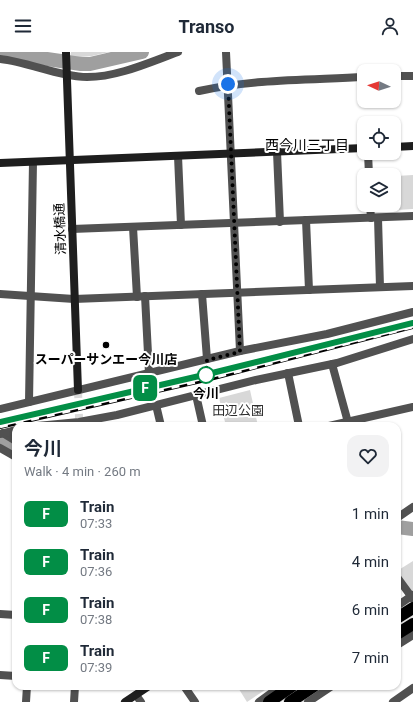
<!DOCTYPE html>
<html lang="en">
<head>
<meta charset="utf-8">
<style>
  body { margin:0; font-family:Roboto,"Noto Sans JP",sans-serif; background:#f2f2f3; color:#1f2937; height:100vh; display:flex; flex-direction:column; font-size:15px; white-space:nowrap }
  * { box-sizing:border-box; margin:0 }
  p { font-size:13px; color:#747a83 }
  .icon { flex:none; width:22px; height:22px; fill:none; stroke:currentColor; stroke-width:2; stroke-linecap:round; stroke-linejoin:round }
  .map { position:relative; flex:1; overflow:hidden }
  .drawer { position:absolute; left:12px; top:370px; width:389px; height:268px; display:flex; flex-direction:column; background:#fff; border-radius:12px; box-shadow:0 1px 3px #0004 }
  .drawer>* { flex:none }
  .badge { padding:0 8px; border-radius:6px; font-size:14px; line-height:26px }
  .needle { width:26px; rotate:274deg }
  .controls { position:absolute; left:357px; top:12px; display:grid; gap:8px }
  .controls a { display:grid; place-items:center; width:44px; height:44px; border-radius:8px; background:#fff; box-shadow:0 1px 3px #0004; font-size:20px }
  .you { position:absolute; width:20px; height:20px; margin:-10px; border:3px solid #fff; border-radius:50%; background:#1a73e8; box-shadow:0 0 0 6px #1a73e833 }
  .map>.badge { position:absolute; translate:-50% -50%; box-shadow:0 0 0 2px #fff }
  .round { display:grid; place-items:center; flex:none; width:42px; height:42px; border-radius:12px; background:#f2f2f3 }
  .overview { display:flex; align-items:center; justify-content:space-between; height:68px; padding:0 12px }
  h1 { font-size:19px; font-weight:700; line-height:30px }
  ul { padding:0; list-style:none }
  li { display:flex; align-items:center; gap:12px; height:48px; padding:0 12px }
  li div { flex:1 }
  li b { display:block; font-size:15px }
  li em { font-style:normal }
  li .badge { min-width:44px; font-weight:700; text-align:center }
  header { display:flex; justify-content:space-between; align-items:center; height:52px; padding:0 12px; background:#fff; font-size:18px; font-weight:700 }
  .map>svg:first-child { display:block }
  .green { fill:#d8d8d8 }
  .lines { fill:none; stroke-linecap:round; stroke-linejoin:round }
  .river { stroke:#9f9f9f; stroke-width:14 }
  .street-tunnel { stroke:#d9d9d9; stroke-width:8; stroke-dasharray:8 4; stroke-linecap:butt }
  .highway-casing { stroke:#dbdbdb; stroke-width:14 }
  .street { stroke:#515151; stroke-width:8 }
  .secondary { stroke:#1e1e1e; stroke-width:8 }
  .highway { stroke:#000; stroke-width:12 }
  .rail-casing { stroke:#000; stroke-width:4 }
  .rail { stroke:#fff; stroke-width:2.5; stroke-dasharray:8; stroke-linecap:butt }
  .line-casing { stroke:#fff; stroke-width:9 }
  .line { stroke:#028e46; stroke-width:6 }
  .walk { stroke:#000; stroke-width:4; stroke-dasharray:0 7.2 }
  .poi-dot { fill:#000; stroke:#fff; stroke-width:1.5 }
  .stop-dot { fill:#fff; stroke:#028e46; stroke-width:2 }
  .labels { text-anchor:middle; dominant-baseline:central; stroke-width:4; stroke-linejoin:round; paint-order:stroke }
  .street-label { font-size:13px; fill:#000; stroke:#fff }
  .poi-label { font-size:13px; font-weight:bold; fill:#000; stroke:#fff }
  .stop-label { font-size:13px; font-weight:bold; fill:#000; stroke:#fff }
  .park-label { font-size:13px; fill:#2f2f2f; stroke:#fff }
  .neighbourhood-label { font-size:14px; fill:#000; stroke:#fff }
</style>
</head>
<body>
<header><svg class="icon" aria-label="menu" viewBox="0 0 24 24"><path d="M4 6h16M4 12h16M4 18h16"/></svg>Transo<svg class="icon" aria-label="person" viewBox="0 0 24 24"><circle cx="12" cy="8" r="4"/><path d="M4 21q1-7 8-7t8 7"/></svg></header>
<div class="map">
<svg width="413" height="650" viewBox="0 0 413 650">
  <rect width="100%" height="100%" fill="#fff"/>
  <g class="green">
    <polygon points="71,0 109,0 92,4 71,6"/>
    <polygon points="413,123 413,157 397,158 396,124"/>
    <polygon points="250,338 258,374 226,374 219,346"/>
    <polygon points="413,509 413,539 412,540 397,519"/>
    <polygon points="237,634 271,634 247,650"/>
  </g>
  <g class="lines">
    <g class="river">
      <polyline points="0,0 81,12 90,12 142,0"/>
      <polyline points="0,386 16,396"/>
      <polyline points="397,475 413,477"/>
    </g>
    <polyline class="street-tunnel" points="78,338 79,366"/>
    <defs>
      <g id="highway">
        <polyline points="397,566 413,556"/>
        <polyline points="397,582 413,572"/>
        <polyline points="269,650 292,634"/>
        <polyline points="290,650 314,634"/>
      </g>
    </defs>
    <use href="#highway" class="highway-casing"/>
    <g class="street">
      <polyline points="226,0 240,299"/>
      <path d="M0,7C28,10 61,25 87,25C118,25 150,10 178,0"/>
      <polyline points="394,24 413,24"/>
      <path d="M199,39C253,27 309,28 364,25"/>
      <polyline points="277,100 280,170"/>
      <polyline points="368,101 369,123"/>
      <polyline points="178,104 181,173"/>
      <polyline points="370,153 371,166"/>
      <polyline points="378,166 380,235"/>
      <polyline points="306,168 309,238"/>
      <polyline points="133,175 137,245"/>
      <polyline points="72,177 413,164"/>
      <polyline points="0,242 74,247 413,234"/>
      <polyline points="202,242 207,307"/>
      <polyline points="145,244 149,321"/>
      <polyline points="332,312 349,374"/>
      <polyline points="288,321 299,374"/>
      <polyline points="196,343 203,374"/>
      <polyline points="29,350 33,110"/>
      <polyline points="156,353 161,374"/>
      <polyline points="0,357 240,299 327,282 413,260"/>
      <polyline points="37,374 79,370 117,363 256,328 337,311 413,287"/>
      <polyline points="329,374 413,355"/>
      <polyline points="3,381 16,389"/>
      <polyline points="0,382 16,378"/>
      <polyline points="0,396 16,405"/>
      <polyline points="397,466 413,455"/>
      <polyline points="397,525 413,547"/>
      <polyline points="397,554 413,543"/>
      <polyline points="0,562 16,563"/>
      <polyline points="397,593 413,583"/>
      <polyline points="0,623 16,624"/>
      <polyline points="184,634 195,650"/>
      <polyline points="136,643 141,650"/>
      <polyline points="26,650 27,634"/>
      <polyline points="74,650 75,634"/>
      <polyline points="259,650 281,634"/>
      <polyline points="308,650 332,634"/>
      <polyline points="393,650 413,636"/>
    </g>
    <g class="secondary">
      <polyline points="66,0 78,338"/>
      <polyline points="394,95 413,94"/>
      <polyline points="0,111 364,96"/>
      <polyline points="125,650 149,634"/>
    </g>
    <use href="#highway" class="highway"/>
    <defs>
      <polyline id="rail" points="0,375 210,327 413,275"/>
    </defs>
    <use href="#rail" class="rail-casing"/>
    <use href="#rail" class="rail"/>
  </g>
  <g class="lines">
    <defs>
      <polyline id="line" points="0,370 208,322 413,271"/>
    </defs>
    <use href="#line" class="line-casing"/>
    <use href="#line" class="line"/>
    <polyline class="walk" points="206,323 207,308 240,300 228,32"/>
  </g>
  <circle class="poi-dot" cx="106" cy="293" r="4"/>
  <circle class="stop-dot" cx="206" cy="323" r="8"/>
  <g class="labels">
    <g class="street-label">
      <text transform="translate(60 177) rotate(-92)">清水橋通</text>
    </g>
    <g class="poi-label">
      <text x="106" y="307">スーパーサンエー今川店</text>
    </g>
    <g class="stop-label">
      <text x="206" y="341">今川</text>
    </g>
    <g class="park-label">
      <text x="238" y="358">田辺公園</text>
    </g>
    <g class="neighbourhood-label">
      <text x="307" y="93">西今川三丁目</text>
    </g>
  </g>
</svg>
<div class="controls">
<a><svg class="needle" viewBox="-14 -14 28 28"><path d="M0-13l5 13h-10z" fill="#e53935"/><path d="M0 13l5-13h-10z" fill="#747a83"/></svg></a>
<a><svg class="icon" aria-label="locate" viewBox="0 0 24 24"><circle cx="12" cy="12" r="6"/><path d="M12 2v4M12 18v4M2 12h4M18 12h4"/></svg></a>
<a><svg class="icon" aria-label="layers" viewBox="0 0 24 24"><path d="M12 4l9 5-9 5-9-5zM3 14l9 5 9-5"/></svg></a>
</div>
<div class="you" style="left:228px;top:32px"></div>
<b class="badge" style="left:145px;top:336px;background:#028e46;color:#fff">F</b>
<section class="drawer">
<div class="overview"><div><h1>今川</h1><p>Walk · 4 min · 260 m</p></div><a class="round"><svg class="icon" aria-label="heart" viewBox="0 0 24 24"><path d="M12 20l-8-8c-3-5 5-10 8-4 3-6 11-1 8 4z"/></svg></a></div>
<ul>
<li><span class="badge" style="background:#028e46;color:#fff">F</span><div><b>Train</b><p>07:33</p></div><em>1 min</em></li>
<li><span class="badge" style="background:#028e46;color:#fff">F</span><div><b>Train</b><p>07:36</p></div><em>4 min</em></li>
<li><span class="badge" style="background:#028e46;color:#fff">F</span><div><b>Train</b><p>07:38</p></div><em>6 min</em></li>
<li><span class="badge" style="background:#028e46;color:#fff">F</span><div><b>Train</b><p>07:39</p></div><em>7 min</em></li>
</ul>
</section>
</div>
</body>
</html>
